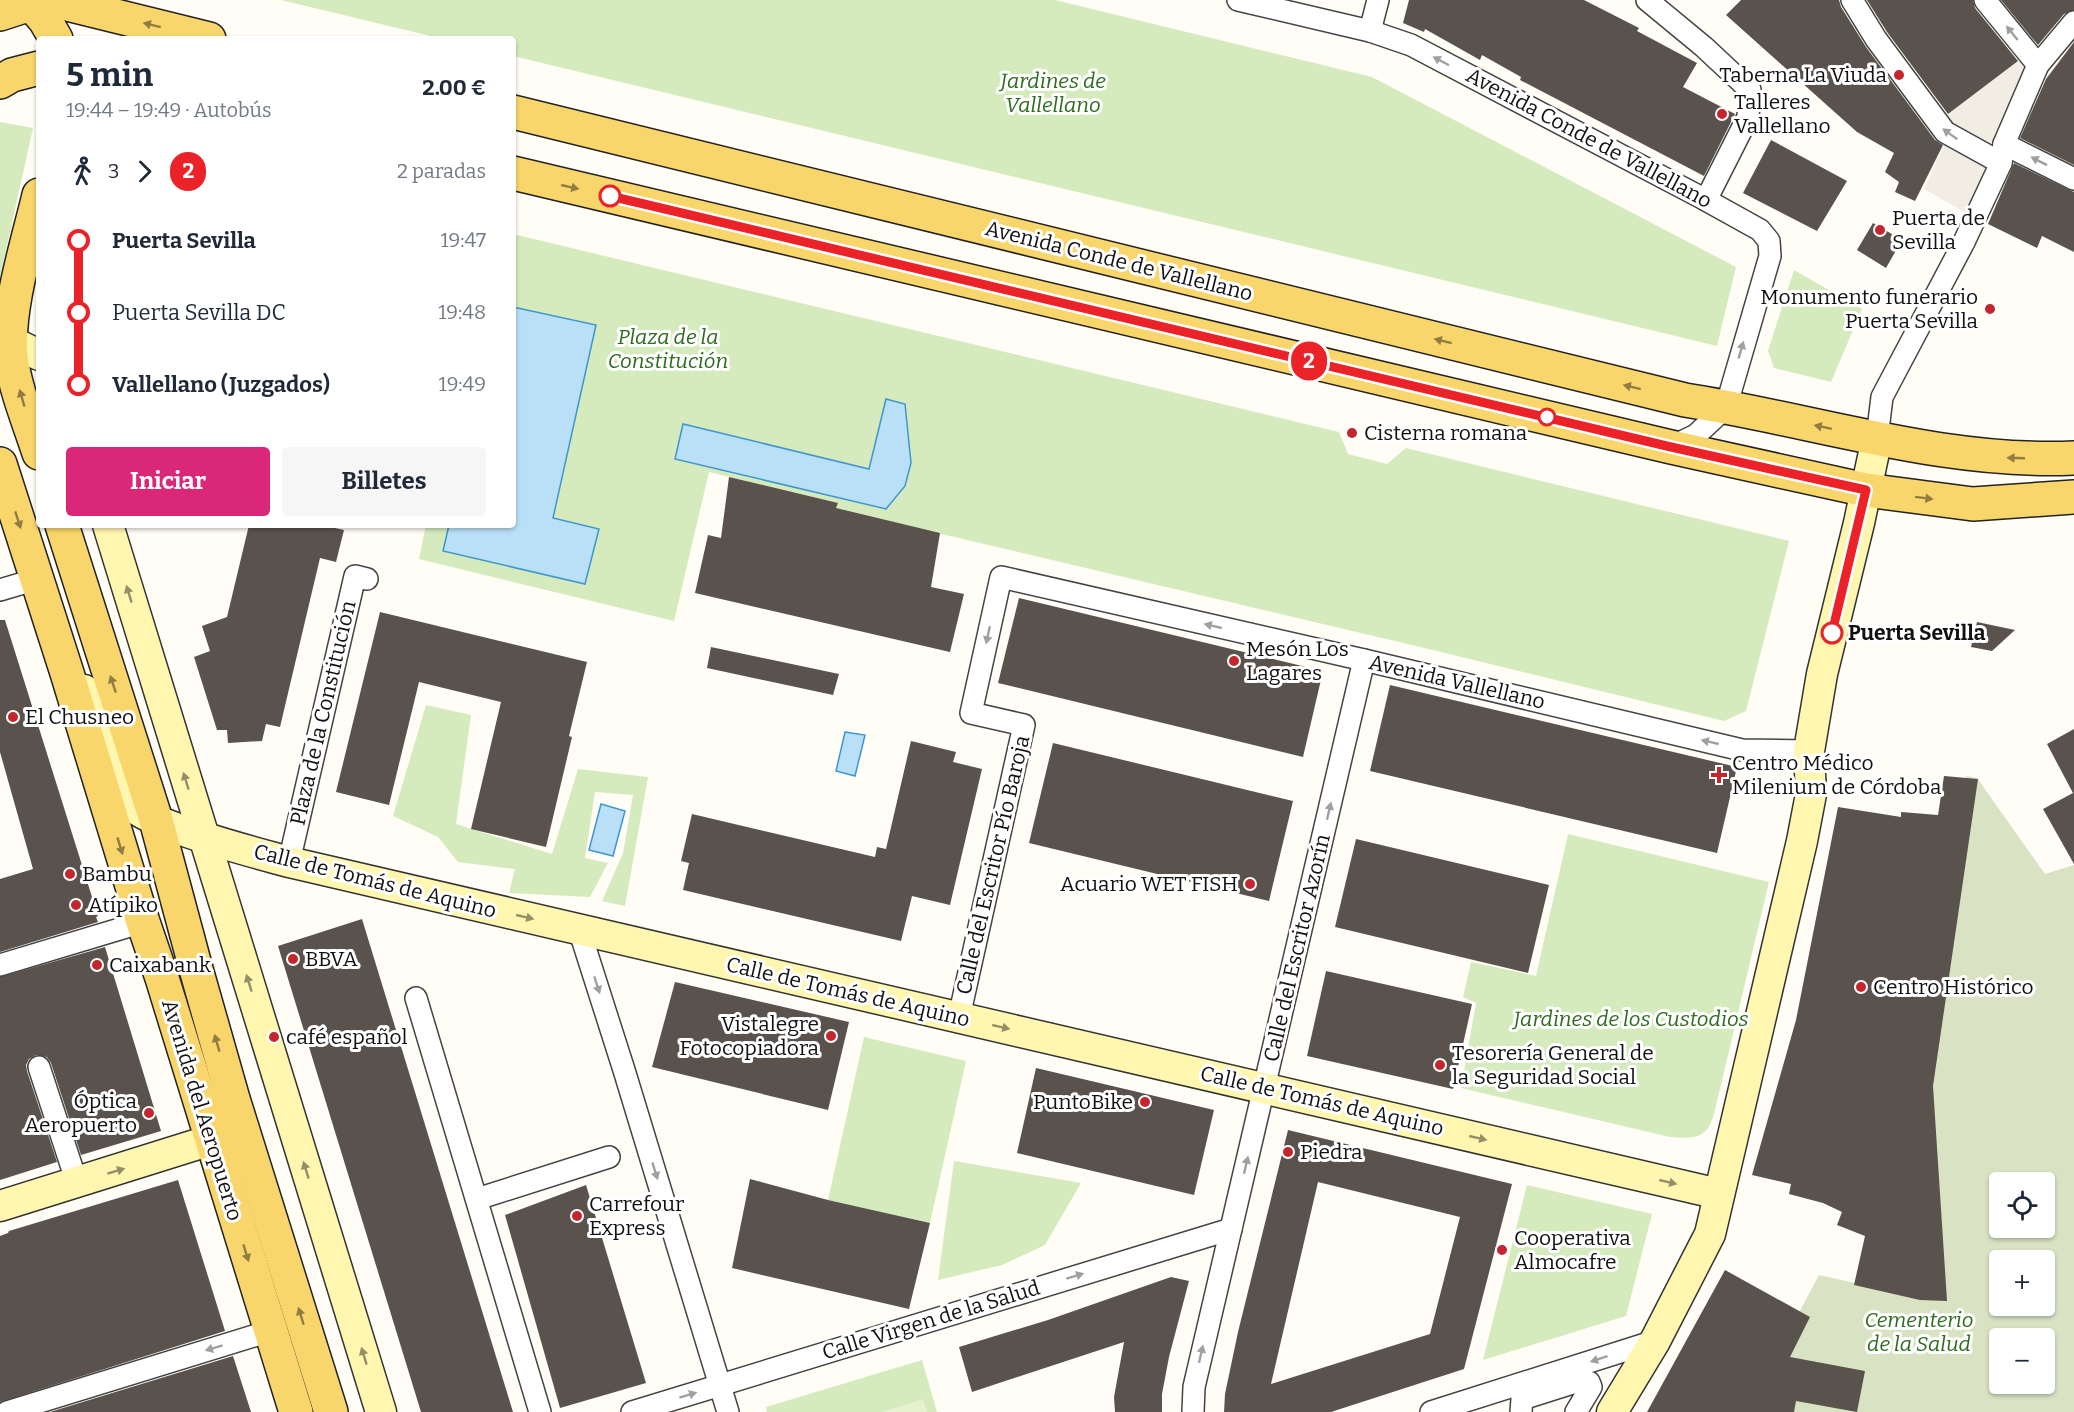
<!DOCTYPE html>
<html lang="es">
<head>
<meta charset="utf-8">
<style>
  body { margin:0; font-family:Bitter,serif; background:#f6f6f7; color:#1f2937; height:100vh; display:flex; flex-direction:column; font-size:22px; white-space:nowrap }
  * { box-sizing:border-box; margin:0 }
  p { font-size:20px; color:#747a83 }
  .icon { flex:none; width:33px; height:33px; fill:none; stroke:currentColor; stroke-width:2; stroke-linecap:round; stroke-linejoin:round }
  .map { position:relative; flex:1; overflow:hidden }
  .panel { position:absolute; left:36px; top:36px; width:480px; height:492px; display:flex; flex-direction:column; background:#fff; border-radius:6px; box-shadow:0 2px 4px #0004 }
  .panel>* { flex:none }
  .badge { padding:0 12px; border-radius:20px; font-size:21px; line-height:39px }
  .tools { position:absolute; left:1989px; top:1172px; display:grid; gap:12px }
  .tools a { display:grid; place-items:center; width:66px; height:66px; border-radius:6px; background:#fff; box-shadow:0 2px 4px #0004; font-size:30px }
  .map>.badge { position:absolute; translate:-50% -50%; box-shadow:0 0 0 3px #fff }
  .legs { display:flex; align-items:center; gap:9px; height:66px; padding:0 30px; font-size:20px }
  .legs p { margin-inline-start:auto }
  .overview { display:flex; align-items:center; justify-content:space-between; height:102px; padding:0 30px }
  h1 { font-size:33px; font-weight:700; line-height:45px }
  .action { display:flex; gap:12px; margin-top:auto; padding:12px 30px }
  .action a { flex:1; height:69px; border-radius:6px; background:#db2777; color:#fff; font-size:24px; font-weight:700; line-height:69px; text-align:center }
  .action a+a { background:#f6f6f7; color:#1f2937 }
  ul { padding:0 30px; list-style:none }
  li { display:flex; align-items:center; gap:21px; height:72px; font-size:22px }
  li i { display:grid; place-items:center; width:9px; height:100%; margin:0 8px; background:currentColor }
  li i::after { content:''; width:15px; height:15px; margin:-8px; border:4px solid; border-radius:50%; background:#fff }
  li p { margin-inline-start:auto }
  li:first-child i { background:linear-gradient(#0000 50%,currentColor 0) }
  li:last-child i { background:linear-gradient(currentColor 50%,#0000 0) }
  .map>svg:first-child { display:block }
  .green { fill:#d5ebbd; fill-rule:evenodd }
  .cemetery { fill:#d9e3c4; fill-rule:evenodd }
  .pitch { fill:#e6f2cf }
  .plaza { fill:#f1ede2 }
  .water { fill:#b9e0f7; stroke:#3f96cf; stroke-width:1.5 }
  .building { fill:#5a524d; fill-rule:evenodd }
  .lines { fill:none; stroke-linecap:round; stroke-linejoin:round }
  .street-casing { stroke:#444; stroke-width:24 }
  .secondary-casing { stroke:#333; stroke-width:33 }
  .primary-casing { stroke:#222; stroke-width:36 }
  .street { stroke:#fff; stroke-width:21 }
  .secondary { stroke:#fff6b0; stroke-width:30 }
  .primary { stroke:#f9d66b; stroke-width:33 }
  .oneway { fill:#917d42 }
  .oneway2 { fill:#a0a0a0 }
  .oneway3 { fill:#948f68 }
  .line-1-casing { stroke:#fff; stroke-width:14 }
  .line-1 { stroke:#eb2227; stroke-width:9 }
  .poi-dot { fill:#c4262e; stroke:#fff; stroke-width:2 }
  .stop-1-dot { fill:#fff; stroke:#eb2227; stroke-width:3 }
  .labels { text-anchor:middle; dominant-baseline:central; stroke-width:6; stroke-linejoin:round; paint-order:stroke }
  .poi-label { font-size:21px; fill:#111; stroke:#fff; text-anchor:start }
  .park-label { font-size:21px; font-style:italic; fill:#2f6b1f; stroke:#fff }
  .street-label { font-size:21px; fill:#111; stroke:#fff }
  .stop-label { font-size:21px; font-weight:bold; fill:#111; stroke:#fff; text-anchor:start }
</style>
</head>
<body>
<div class="map">
<svg width="2074" height="1412" viewBox="0 0 2074 1412">
  <rect width="100%" height="100%" fill="#fffdf5"/>
  <g class="green">
    <polygon points="281,0 1055,0 1372,77 1736,267 1717,346 513,56 513,39 443,39"/>
    <polygon points="0,122 33,128 0,277"/>
    <path d="M513,234L1339,432L1348,454L1387,464L1406,448L1789,541L1746,711L1724,721L1437,651L836,509L837,503L709,472L674,621L419,559L426,525H449L443,550L585,584L599,529L553,518L596,325L513,307ZM684,424L870,469L675,458Z"/>
    <polygon points="1794,270 1862,309 1831,382 1774,368 1768,351"/>
    <polygon points="426,705 471,715 456,824 552,854 578,769 648,777 625,906 602,901 623,853 633,795 595,792 585,858 608,863 590,897 509,893 515,869 458,862 438,837 393,816"/>
    <path d="M1568,834L1769,882L1714,1114C1707,1139 1694,1139 1670,1137L1461,1088L1476,1003L1463,997L1471,962L1536,976Z"/>
    <polygon points="864,1037 966,1061 930,1223 828,1200"/>
    <polygon points="954,1161 1081,1183 1045,1245 1002,1265 938,1280"/>
    <polygon points="1527,1185 1652,1214 1626,1316 1483,1360"/>
    <polygon points="922,1360 937,1412 767,1412 766,1407"/>
  </g>
  <path class="cemetery" d="M1966,776L1977,778L2045,874L2074,865V1412H1746L1819,1275L1855,1283L1902,1191ZM2000,1182H2044V1227H2000ZM2000,1260H2044V1305H2000ZM2000,1338H2044V1383H2000Z"/>
  <polygon class="pitch" points="923,1399 927,1412 882,1412"/>
  <polygon class="plaza" points="2019,61 2038,65 1968,214 1924,189 1946,140 1940,120"/>
  <g class="water">
    <polygon points="513,307 596,325 553,518 599,529 585,584 443,551 449,525 513,525"/>
    <polygon points="886,399 905,404 911,463 905,486 886,509 675,459 683,424 869,469"/>
    <polygon points="845,732 865,735 855,776 836,771"/>
    <polygon points="601,804 625,811 613,856 589,850"/>
  </g>
  <g class="building">
    <polygon points="1409,0 1584,0 1639,28 1637,31 1697,63 1683,87 1735,114 1704,176 1520,80 1521,77 1482,55 1480,60 1425,29 1424,32 1403,23"/>
    <polygon points="1741,0 1839,0 1841,7 1866,47 1935,140 1943,145 1915,201 1895,192 1899,182 1885,172 1894,153 1857,132 1726,15"/>
    <polygon points="1867,0 1973,0 1975,8 2018,61 1948,114 1887,32"/>
    <polygon points="2001,0 2074,0 2074,10 2064,14 2038,45"/>
    <polygon points="2074,42 2074,165 2020,138 2046,79"/>
    <polygon points="1771,140 1847,181 1817,231 1743,193"/>
    <polygon points="2014,163 2074,192 2074,252 2042,236 2037,248 1988,224"/>
    <polygon points="1873,223 1902,240 1886,268 1857,250"/>
    <polygon points="729,477 838,503 836,508 940,533 931,587 964,594 950,652 695,593 708,535 721,538"/>
    <polygon points="249,525 321,525 344,530 336,562 320,558 280,727 266,724 262,741 228,743 227,730 217,730 194,657 210,651 202,626 227,617"/>
    <polygon points="1019,598 1323,671 1303,757 998,683"/>
    <polygon points="380,612 587,662 569,736 572,737 546,847 471,829 501,702 419,682 389,805 336,792"/>
    <polygon points="0,620 5,620 98,916 96,917 98,922 0,952 0,879 33,869 0,752"/>
    <polygon points="1977,622 2015,630 1992,651 1971,647"/>
    <polygon points="711,647 839,674 833,695 707,668"/>
    <polygon points="1390,685 1737,767 1717,853 1370,771"/>
    <polygon points="2074,729 2074,864 2043,809 2073,793 2047,744"/>
    <polygon points="911,741 956,752 953,762 982,769 950,905 912,896 901,941 683,890 689,863 681,861 692,814 875,857 877,847 886,849"/>
    <polygon points="1053,743 1293,801 1269,901 1029,843"/>
    <polygon points="1944,776 1978,779 1933,1086 1947,1301 1920,1300 1854,1285 1865,1236 1837,1225 1842,1212 1823,1203 1789,1194 1791,1184 1752,1175 1796,1020 1838,807 1901,817 1901,812 1938,815"/>
    <polygon points="1356,839 1549,885 1528,973 1335,927"/>
    <polygon points="362,919 513,1412 421,1412 278,946"/>
    <polygon points="105,947 161,1131 81,1155 51,1063 47,1057 36,1055 29,1059 26,1065 27,1071 57,1162 0,1180 0,977"/>
    <polygon points="1326,971 1472,1004 1453,1089 1307,1056"/>
    <polygon points="675,982 849,1022 828,1110 652,1067"/>
    <polygon points="1036,1068 1214,1110 1194,1195 1017,1153"/>
    <path d="M1288,1130L1512,1184L1464,1369L1331,1412H1224L1225,1394L1238,1332ZM1318,1182L1460,1217L1430,1334L1271,1384Z"/>
    <polygon points="750,1179 828,1200 930,1223 909,1309 732,1268"/>
    <polygon points="178,1180 225,1331 0,1402 0,1236 8,1233 9,1231"/>
    <polygon points="586,1185 646,1383 560,1408 505,1215"/>
    <polygon points="1725,1270 1810,1317 1790,1357 1865,1371 1857,1412 1796,1401 1794,1412 1647,1412"/>
    <polygon points="1171,1277 1189,1281 1169,1357 1162,1394 1162,1412 1115,1412 1114,1397 1124,1342 972,1392 959,1347 1048,1320"/>
    <polygon points="233,1356 251,1412 50,1412"/>
  </g>
  <g class="lines">
    <defs>
      <g id="street">
        <polyline points="1238,0 1370,31 1411,45 1706,200 1760,230 1769,241 1770,256 1726,407 1696,435 1671,447"/>
        <polyline points="1647,0 1704,47 1750,90 1748,117 1706,200"/>
        <polyline points="1852,0 1876,39 1945,132 2001,163"/>
        <polyline points="1985,0 2038,65"/>
        <polyline points="1370,31 1378,0"/>
        <polyline points="2004,144 2074,179"/>
        <polyline points="1877,438 1882,397 1964,242 2001,163 2004,144 2038,65 2074,22"/>
        <polyline points="0,590 37,579"/>
        <polyline points="289,862 355,576 367,579"/>
        <polyline points="579,929 624,1070 728,1412"/>
        <polyline points="0,965 143,922"/>
        <polyline points="416,998 540,1412"/>
        <polyline points="959,1017 1024,725 971,713 1001,577 1364,660 1742,750 1809,751"/>
        <polyline points="39,1067 77,1183"/>
        <polyline points="477,1199 609,1157"/>
        <polyline points="7,1412 270,1331"/>
        <polyline points="632,1412 1231,1229"/>
        <polyline points="1193,1412 1194,1387 1364,660"/>
        <polyline points="1431,1412 1655,1341"/>
        <polyline points="1521,1412 1522,1399 1582,1380 1589,1382 1591,1387 1576,1412"/>
      </g>
      <g id="secondary">
        <polyline points="10,341 39,355"/>
        <polyline points="108,525 381,1412"/>
        <path d="M84,690L91,698L125,800C141,824 257,853 289,862L1719,1194"/>
        <polyline points="0,1206 211,1140 223,1119"/>
        <polyline points="1612,1412 1655,1341 1710,1234 1802,841 1811,794 1809,751 1822,674 1859,523 1877,438"/>
      </g>
      <g id="primary">
        <polyline points="28,0 45,20 56,39"/>
        <polyline points="51,0 209,39"/>
        <polyline points="0,14 43,0"/>
        <polyline points="0,82 12,75 39,68"/>
        <path d="M513,112L1685,400C1814,420 1942,464 2074,458"/>
        <polyline points="513,173 1671,447 1866,490 1973,504 2074,497"/>
        <path d="M39,195C28,242 6,309 11,357C15,389 29,422 39,453"/>
        <polyline points="0,464 67,673 143,922 162,978 296,1412"/>
        <polyline points="62,525 156,820 196,969 233,1099 331,1412"/>
      </g>
    </defs>
    <use href="#street" class="street-casing"/>
    <use href="#secondary" class="secondary-casing"/>
    <use href="#primary" class="primary-casing"/>
    <use href="#street" class="street"/>
    <use href="#secondary" class="secondary"/>
    <use href="#primary" class="primary"/>
  </g>
  <defs><path id="oneway-solid" d="M-6-.8H1V-3.2L6.5 0L1 3.2V.8H-6Z" transform="scale(1.5)"/></defs>
  <g class="oneway">
    <use href="#oneway-solid" transform="translate(152 25) rotate(-166)"/>
    <use href="#oneway-solid" transform="translate(570 187) rotate(13)"/>
    <use href="#oneway-solid" transform="translate(1443 341) rotate(-166)"/>
    <use href="#oneway-solid" transform="translate(1632 387) rotate(-166)"/>
    <use href="#oneway-solid" transform="translate(22 398) rotate(-106)"/>
    <use href="#oneway-solid" transform="translate(1823 427) rotate(-168)"/>
    <use href="#oneway-solid" transform="translate(2016 458) rotate(-178)"/>
    <use href="#oneway-solid" transform="translate(1924 498) rotate(7)"/>
    <use href="#oneway-solid" transform="translate(18 520) rotate(72)"/>
    <use href="#oneway-solid" transform="translate(113 684) rotate(-108)"/>
    <use href="#oneway-solid" transform="translate(120 846) rotate(73)"/>
    <use href="#oneway-solid" transform="translate(217 1043) rotate(-106)"/>
    <use href="#oneway-solid" transform="translate(246 1253) rotate(73)"/>
    <use href="#oneway-solid" transform="translate(301 1316) rotate(-107)"/>
  </g>
  <g class="oneway2">
    <use href="#oneway-solid" transform="translate(2012 33) rotate(-129)"/>
    <use href="#oneway-solid" transform="translate(1441 61) rotate(-152)"/>
    <use href="#oneway-solid" transform="translate(1950 134) rotate(-144)"/>
    <use href="#oneway-solid" transform="translate(2039 161) rotate(-153)"/>
    <use href="#oneway-solid" transform="translate(1741 350) rotate(-74)"/>
    <use href="#oneway-solid" transform="translate(1213 626) rotate(-167)"/>
    <use href="#oneway-solid" transform="translate(988 635) rotate(102)"/>
    <use href="#oneway-solid" transform="translate(1710 742) rotate(-167)"/>
    <use href="#oneway-solid" transform="translate(1329 811) rotate(-77)"/>
    <use href="#oneway-solid" transform="translate(597 985) rotate(72)"/>
    <use href="#oneway-solid" transform="translate(1246 1165) rotate(-77)"/>
    <use href="#oneway-solid" transform="translate(655 1171) rotate(73)"/>
    <use href="#oneway-solid" transform="translate(1075 1276) rotate(-17)"/>
    <use href="#oneway-solid" transform="translate(214 1348) rotate(163)"/>
    <use href="#oneway-solid" transform="translate(1201 1354) rotate(-77)"/>
    <use href="#oneway-solid" transform="translate(1599 1359) rotate(162)"/>
    <use href="#oneway-solid" transform="translate(688 1395) rotate(-17)"/>
  </g>
  <g class="oneway3">
    <use href="#oneway-solid" transform="translate(129 594) rotate(-107)"/>
    <use href="#oneway-solid" transform="translate(186 781) rotate(-107)"/>
    <use href="#oneway-solid" transform="translate(525 917) rotate(13)"/>
    <use href="#oneway-solid" transform="translate(249 983) rotate(-107)"/>
    <use href="#oneway-solid" transform="translate(1001 1027) rotate(13)"/>
    <use href="#oneway-solid" transform="translate(1478 1138) rotate(13)"/>
    <use href="#oneway-solid" transform="translate(306 1170) rotate(-107)"/>
    <use href="#oneway-solid" transform="translate(116 1171) rotate(-17)"/>
    <use href="#oneway-solid" transform="translate(1668 1182) rotate(13)"/>
    <use href="#oneway-solid" transform="translate(364 1356) rotate(-107)"/>
  </g>
  <g class="lines">
    <defs>
      <polyline id="line-1" points="610,196 1671,447 1866,490 1832,633"/>
    </defs>
    <use href="#line-1" class="line-1-casing"/>
    <use href="#line-1" class="line-1"/>
  </g>
  <g class="poi-dot">
    <circle cx="1899" cy="75" r="6"/>
    <circle cx="1722" cy="114" r="6"/>
    <circle cx="1880" cy="230" r="6"/>
    <circle cx="1990" cy="309" r="6"/>
    <circle cx="1352" cy="433" r="6"/>
    <circle cx="1234" cy="661" r="6"/>
    <circle cx="13" cy="717" r="6"/>
    <path d="M1716 766h6v6h6v6h-6v6h-6v-6h-6v-6h6z"/>
    <circle cx="70" cy="874" r="6"/>
    <circle cx="1250" cy="884" r="6"/>
    <circle cx="76" cy="905" r="6"/>
    <circle cx="293" cy="959" r="6"/>
    <circle cx="97" cy="965" r="6"/>
    <circle cx="1861" cy="987" r="6"/>
    <circle cx="831" cy="1036" r="6"/>
    <circle cx="274" cy="1037" r="6"/>
    <circle cx="1440" cy="1065" r="6"/>
    <circle cx="1145" cy="1102" r="6"/>
    <circle cx="149" cy="1113" r="6"/>
    <circle cx="1288" cy="1152" r="6"/>
    <circle cx="577" cy="1216" r="6"/>
    <circle cx="1502" cy="1250" r="6"/>
  </g>
  <g class="stop-1-dot">
    <circle cx="610" cy="196" r="10"/>
    <circle cx="1547" cy="417" r="8"/>
    <circle cx="1832" cy="633" r="10"/>
  </g>
  <g class="labels">
    <g class="poi-label">
      <text x="1887" y="75" text-anchor="end">Taberna La Viuda</text>
      <text x="1734" y="102">Talleres<tspan x="1734" dy="24">Vallellano</tspan></text>
      <text x="1892" y="218">Puerta de<tspan x="1892" dy="24">Sevilla</tspan></text>
      <text x="1978" y="297" text-anchor="end">Monumento funerario<tspan x="1978" dy="24">Puerta Sevilla</tspan></text>
      <text x="1364" y="433">Cisterna romana</text>
      <text x="1246" y="649">Mesón Los<tspan x="1246" dy="24">Lagares</tspan></text>
      <text x="25" y="717">El Chusneo</text>
      <text x="1732" y="763">Centro Médico<tspan x="1732" dy="24">Milenium de Córdoba</tspan></text>
      <text x="82" y="874">Bambu</text>
      <text x="1238" y="884" text-anchor="end">Acuario WET FISH</text>
      <text x="88" y="905">Atípiko</text>
      <text x="305" y="959">BBVA</text>
      <text x="109" y="965">Caixabank</text>
      <text x="1873" y="987">Centro Histórico</text>
      <text x="819" y="1024" text-anchor="end">Vistalegre<tspan x="819" dy="24">Fotocopiadora</tspan></text>
      <text x="286" y="1037">café español</text>
      <text x="1452" y="1053">Tesorería General de<tspan x="1452" dy="24">la Seguridad Social</tspan></text>
      <text x="137" y="1101" text-anchor="end">Óptica<tspan x="137" dy="24">Aeropuerto</tspan></text>
      <text x="1133" y="1102" text-anchor="end">PuntoBike</text>
      <text x="1300" y="1152">Piedra</text>
      <text x="589" y="1204">Carrefour<tspan x="589" dy="24">Express</tspan></text>
      <text x="1514" y="1238">Cooperativa<tspan x="1514" dy="24">Almocafre</tspan></text>
    </g>
    <g class="park-label">
      <text x="1053" y="81">Jardines de<tspan x="1053" dy="24">Vallellano</tspan></text>
      <text x="668" y="337">Plaza de la<tspan x="668" dy="24">Constitución</tspan></text>
      <text x="1631" y="1019">Jardines de los Custodios</text>
      <text x="1919" y="1320">Cementerio<tspan x="1919" dy="24">de la Salud</tspan></text>
    </g>
    <g class="street-label">
      <text transform="translate(1589 138) rotate(28)">Avenida Conde de Vallellano</text>
      <text transform="translate(1119 261) rotate(14)">Avenida Conde de Vallellano</text>
      <text transform="translate(1457 682) rotate(13)">Avenida Vallellano</text>
      <text transform="translate(323 713) rotate(-77)">Plaza de la Constitución</text>
      <text transform="translate(993 865) rotate(-77)">Calle del Escritor Pío Baroja</text>
      <text transform="translate(375 881) rotate(14)">Calle de Tomás de Aquino</text>
      <text transform="translate(1297 948) rotate(-77)">Calle del Escritor Azorín</text>
      <text transform="translate(848 992) rotate(13)">Calle de Tomás de Aquino</text>
      <text transform="translate(1322 1101) rotate(13)">Calle de Tomás de Aquino</text>
      <text transform="translate(202 1110) rotate(73)">Avenida del Aeropuerto</text>
      <text transform="translate(931 1320) rotate(-17)">Calle Virgen de la Salud</text>
    </g>
    <g class="stop-label">
      <text x="1848" y="633">Puerta Sevilla</text>
    </g>
  </g>
</svg>
<div class="tools">
<a><svg class="icon" aria-label="locate" viewBox="0 0 24 24"><circle cx="12" cy="12" r="6"/><path d="M12 2v4M12 18v4M2 12h4M18 12h4"/></svg></a>
<a>+</a>
<a>−</a>
</div>
<b class="badge" style="left:1309px;top:361px;background:#eb2227;color:#fff">2</b>
<section class="panel">
<div class="overview"><div><h1>5 min</h1><p>19:44 – 19:49 · Autobús</p></div><b>2.00 €</b></div>
<div class="legs"><svg class="icon" aria-label="walk" viewBox="0 0 24 24"><circle cx="13" cy="4" r="2"/><path d="M13 8l-2 6 4 7M11 14l-3 7M7 12l3-4h3l4 4"/></svg>3<svg class="icon" aria-label="forward" viewBox="0 0 24 24"><path d="M9 5l7 7-7 7"/></svg><b class="badge" style="background:#eb2227;color:#fff">2</b><p>2 paradas</p></div>
<ul>
<li><i style="color:#eb2227"></i><b>Puerta Sevilla</b><p>19:47</p></li>
<li><i style="color:#eb2227"></i><span>Puerta Sevilla DC</span><p>19:48</p></li>
<li><i style="color:#eb2227"></i><b>Vallellano (Juzgados)</b><p>19:49</p></li>
</ul>
<div class="action"><a>Iniciar</a><a>Billetes</a></div>
</section>
</div>
</body>
</html>
